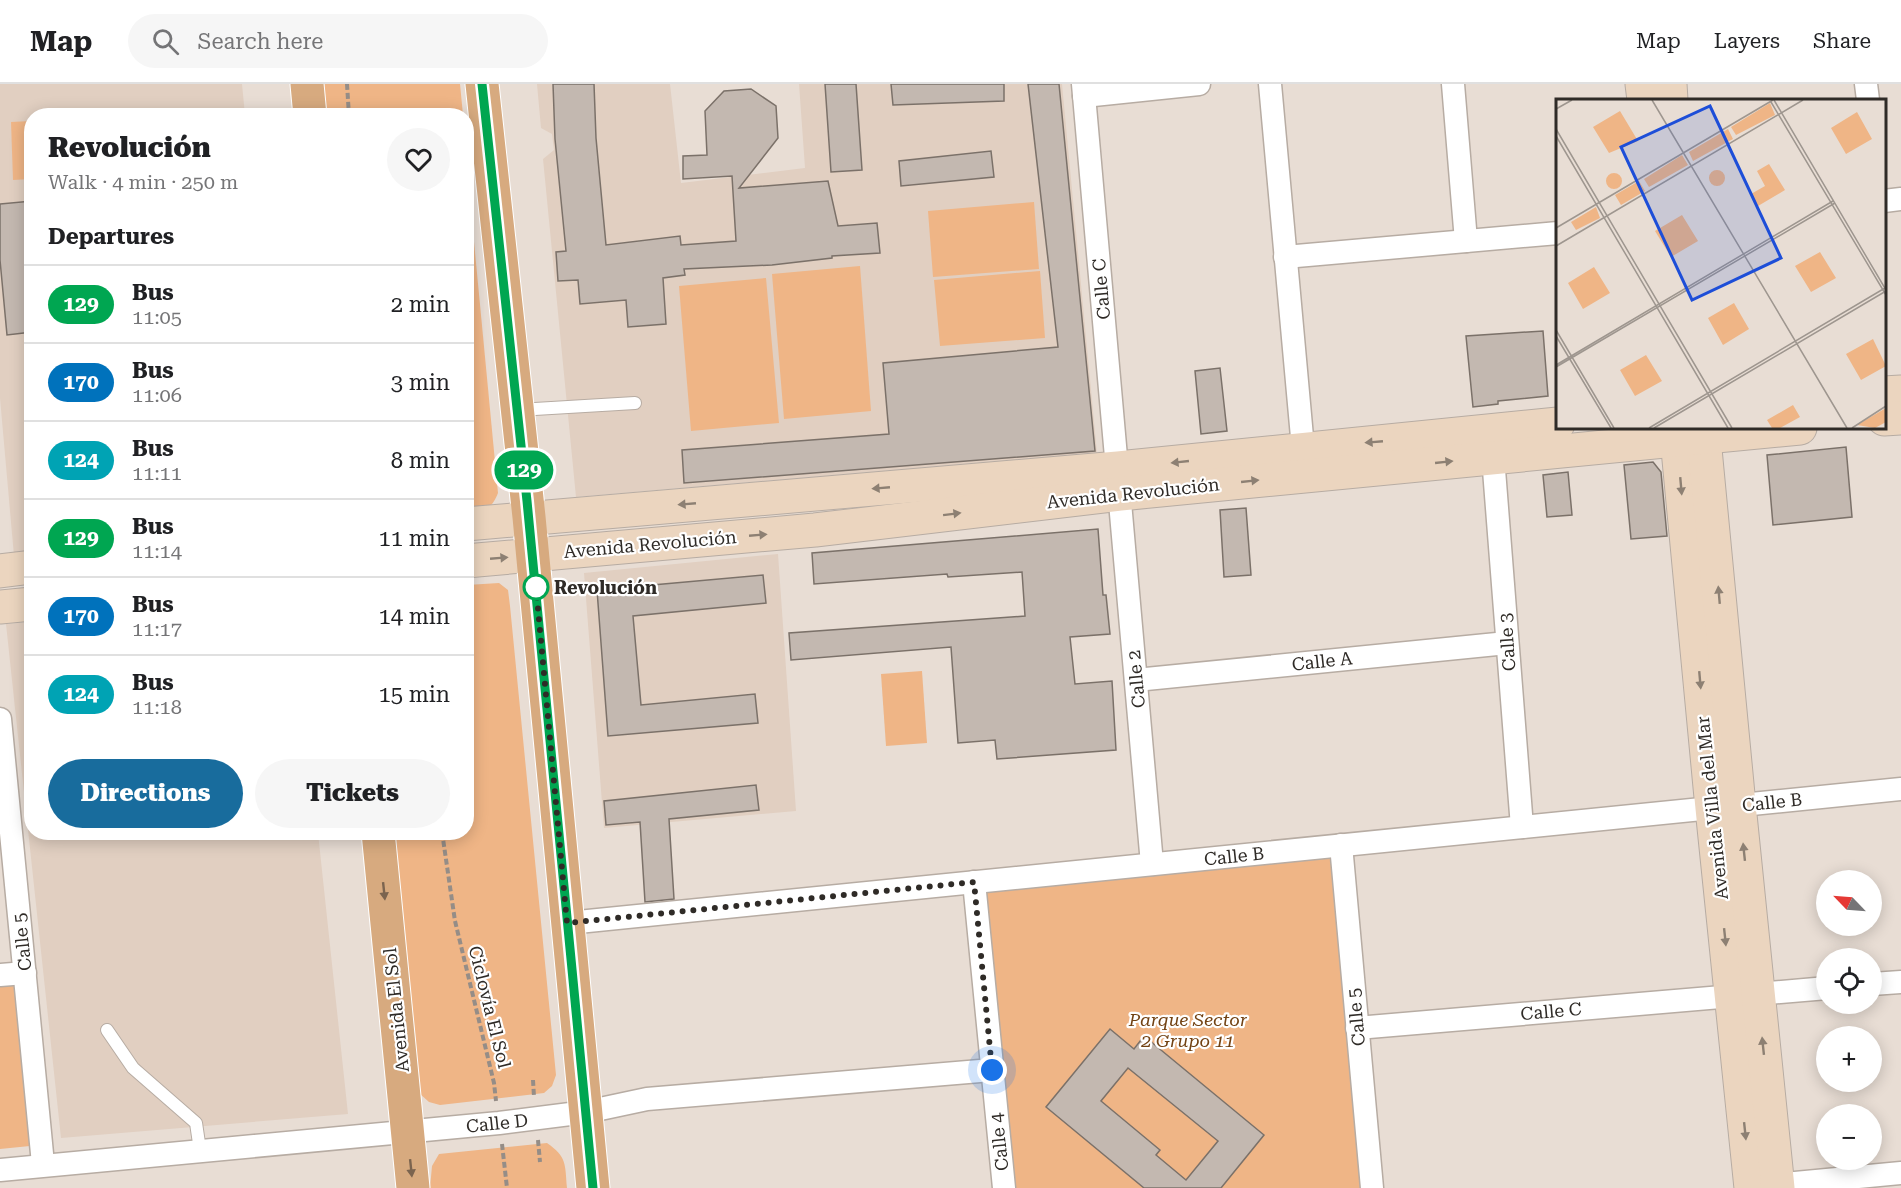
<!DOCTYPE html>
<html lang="en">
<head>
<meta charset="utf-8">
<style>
  body { margin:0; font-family:"Roboto Serif",serif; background:#f6f6f6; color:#202124; height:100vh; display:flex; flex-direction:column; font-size:22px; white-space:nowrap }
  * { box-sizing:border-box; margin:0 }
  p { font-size:20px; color:#757577 }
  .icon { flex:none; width:33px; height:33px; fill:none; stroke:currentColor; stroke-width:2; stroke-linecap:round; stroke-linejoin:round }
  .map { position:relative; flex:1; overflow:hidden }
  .panel { position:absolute; left:24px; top:24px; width:450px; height:732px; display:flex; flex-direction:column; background:#fff; border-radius:24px; box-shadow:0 3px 15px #0003 }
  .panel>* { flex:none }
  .badge { padding:0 12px; border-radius:20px; font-size:21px; line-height:39px }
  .needle { width:39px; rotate:295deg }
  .tools { position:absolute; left:1816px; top:786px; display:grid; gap:12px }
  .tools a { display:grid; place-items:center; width:66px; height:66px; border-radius:50%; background:#fff; box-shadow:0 3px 15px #0003; font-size:30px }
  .you { position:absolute; width:30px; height:30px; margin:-15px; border:4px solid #fff; border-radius:50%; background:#1a73e8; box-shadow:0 0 0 9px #1a73e833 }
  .map>.badge { position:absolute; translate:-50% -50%; box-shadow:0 0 0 3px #fff }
  h2 { padding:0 24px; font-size:22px; line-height:54px }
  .round { display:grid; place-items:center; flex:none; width:63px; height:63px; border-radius:32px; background:#f6f6f6 }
  .head { display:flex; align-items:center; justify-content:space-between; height:102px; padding:0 24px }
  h1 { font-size:28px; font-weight:800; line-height:45px }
  .cta { display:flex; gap:12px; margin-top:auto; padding:12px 24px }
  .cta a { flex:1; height:69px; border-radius:36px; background:#186c9d; color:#fff; font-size:24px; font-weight:800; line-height:69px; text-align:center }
  .cta a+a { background:#f6f6f6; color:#202124 }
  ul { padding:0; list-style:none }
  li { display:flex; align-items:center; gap:18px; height:78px; padding:0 24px; border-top:2px solid #e0e0e0 }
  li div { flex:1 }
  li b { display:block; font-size:22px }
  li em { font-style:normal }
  li .badge { min-width:66px; font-weight:700; text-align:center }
  header { display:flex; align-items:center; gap:36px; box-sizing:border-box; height:84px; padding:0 30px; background:#fff; border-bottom:2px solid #e0e0e0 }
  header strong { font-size:28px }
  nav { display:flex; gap:33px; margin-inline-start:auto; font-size:21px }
  .search { width:420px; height:54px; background:#f6f6f6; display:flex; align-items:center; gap:15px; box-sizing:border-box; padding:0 21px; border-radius:33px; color:#757577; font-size:22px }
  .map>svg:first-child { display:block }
  .built { fill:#e1cfc1 }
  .green { fill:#efb586 }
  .building { fill:#c3b8b0; stroke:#7b7169; stroke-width:1.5; fill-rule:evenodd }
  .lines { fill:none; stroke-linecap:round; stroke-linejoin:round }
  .lane-casing { stroke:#b7aca3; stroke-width:14 }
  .street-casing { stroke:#b7aca3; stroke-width:25 }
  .secondary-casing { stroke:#b7aca3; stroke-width:35 }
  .primary-casing { stroke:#fff; stroke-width:35 }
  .path { stroke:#958d87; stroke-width:4; stroke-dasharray:6 3; stroke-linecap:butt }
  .lane { stroke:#fff; stroke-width:12 }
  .street { stroke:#fff; stroke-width:22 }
  .secondary { stroke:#ebd5bf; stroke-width:33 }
  .primary { stroke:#d7aa7f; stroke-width:33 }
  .oneway { fill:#8d8073 }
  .oneway2 { fill:#7b644f }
  .line-casing { stroke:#fff; stroke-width:14 }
  .line { stroke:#00a651; stroke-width:9 }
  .walk { stroke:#2f2b27; stroke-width:6; stroke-dasharray:0 10.8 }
  .stop-dot { fill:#fff; stroke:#00a651; stroke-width:3 }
  .labels { text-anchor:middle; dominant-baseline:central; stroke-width:4.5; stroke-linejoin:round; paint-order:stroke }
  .street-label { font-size:18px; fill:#2f2b27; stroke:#fff }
  .stop-label { font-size:18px; font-weight:bold; fill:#2f2b27; stroke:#fff; text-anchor:start }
  .park-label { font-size:18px; font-style:italic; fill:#724213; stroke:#fff }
  .inset-road { fill:none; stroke:#9e968f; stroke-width:1.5 }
  .view { fill:#1d4ed8; fill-opacity:0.15; stroke:#1d4ed8; stroke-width:3 }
  .inset-edge { fill:none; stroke:#2f2b27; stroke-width:3 }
</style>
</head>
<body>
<header>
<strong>Map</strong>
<div class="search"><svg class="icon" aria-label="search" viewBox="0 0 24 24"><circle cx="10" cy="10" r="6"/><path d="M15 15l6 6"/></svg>Search here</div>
<nav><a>Map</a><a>Layers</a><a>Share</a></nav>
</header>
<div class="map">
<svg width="1901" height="1104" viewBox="0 0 1901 1104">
  <rect width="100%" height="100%" fill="#e8ddd4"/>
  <g class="built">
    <polygon points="0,0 242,0 245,31 32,32 32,470 14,472 0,314"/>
    <polygon points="537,0 670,0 681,99 805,84 799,0 1062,0 1097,369 576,413 543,75 554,66 552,50 541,44"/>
    <polygon points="778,470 796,727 604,744 584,489"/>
    <polygon points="31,538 32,748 318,749 348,1030 61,1054 6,540"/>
  </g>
  <g class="green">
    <polygon points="320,0 460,0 463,31 323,31"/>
    <polygon points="31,37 31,95 13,96 11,38"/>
    <path d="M466,74L498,409C492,425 483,429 466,431Z"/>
    <polygon points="1034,118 1039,185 933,193 928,127"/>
    <polygon points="860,182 871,327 784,335 772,190"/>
    <polygon points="1040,187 1045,254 940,262 934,196"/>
    <polygon points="766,194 779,339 691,347 679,202"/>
    <polygon points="499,499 508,506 510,522 556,991 552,1002 544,1009 440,1021 429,1018 420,1010 394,749 466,748 467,501"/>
    <polygon points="922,587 927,659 886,662 881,590"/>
    <polygon points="1330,771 1365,1104 1013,1104 985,808"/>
    <polygon points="16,900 30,1062 0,1065 0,902"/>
    <path d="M547,1059C567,1073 565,1080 567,1104H430L432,1082L439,1070Z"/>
  </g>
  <g class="building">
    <polygon points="553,0 594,0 596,54 606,161 680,152 681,161 736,157 732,92 683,95 683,72 707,71 705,27 724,7 751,5 776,22 778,54 739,104 828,97 838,142 877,139 880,169 832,172 832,174 772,181 684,185 685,191 663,194 666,240 628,243 626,216 580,220 578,196 558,197 556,168 566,167 555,55"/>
    <polygon points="825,0 856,0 862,86 831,88"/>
    <polygon points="891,0 1004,0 1004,17 893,21"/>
    <polygon points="1028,0 1059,0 1095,367 684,399 682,366 889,350 883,279 1058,263"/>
    <polygon points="991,67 994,93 901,102 899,77"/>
    <polygon points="32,117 32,150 26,151 32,206 32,248 7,251 0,176 0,120"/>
    <polygon points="1543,247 1548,312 1498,317 1498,320 1473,323 1466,252"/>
    <polygon points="1220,284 1227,347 1201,350 1195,287"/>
    <polygon points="1846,363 1852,433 1773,441 1767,371"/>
    <polygon points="1653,378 1661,388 1667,452 1631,455 1624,381"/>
    <polygon points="1568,388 1572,431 1547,433 1543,391"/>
    <polygon points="1246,424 1251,491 1224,493 1220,426"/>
    <polygon points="1098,445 1103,511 1106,511 1110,550 1070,553 1075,600 1112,597 1116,666 997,675 995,656 958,659 951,563 791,576 789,549 1025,532 1022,488 948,493 947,490 814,500 812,469"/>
    <polygon points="763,491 766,519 633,532 641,621 755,610 758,639 608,652 597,506"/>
    <polygon points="756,701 759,726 669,735 674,815 645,818 640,738 606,741 604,717"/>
    <path d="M1110,945L1134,965L1144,952L1264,1051L1221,1104H1144L1046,1023ZM1128,984L1218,1057L1186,1096L1156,1071L1160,1066L1101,1017Z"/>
  </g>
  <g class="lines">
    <defs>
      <g id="lane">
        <polyline points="518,326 635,319"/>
        <polyline points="107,946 133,984 196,1039 200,1066"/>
      </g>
      <g id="street">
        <polyline points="1083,0 1152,780"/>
        <polyline points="1270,0 1303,364"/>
        <polyline points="1453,0 1466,157"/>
        <polyline points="1866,0 1868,16"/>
        <polyline points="1084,12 1199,0"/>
        <polyline points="1884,117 1901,115"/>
        <polyline points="1285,173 1558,149"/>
        <polyline points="1493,373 1522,743"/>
        <polyline points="1136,596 1507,559"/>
        <polyline points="0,635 43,1080"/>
        <polyline points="1341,761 1372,1104"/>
        <polyline points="974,798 1004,1104"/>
        <polyline points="568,839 1901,705"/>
        <polyline points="0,891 25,889"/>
        <polyline points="1872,900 1901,898"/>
        <polyline points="1357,944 1827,904"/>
        <polyline points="0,1086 499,1039 586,1028 647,1015 992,986"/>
        <polyline points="1763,1102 1901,1089"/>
      </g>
      <g id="secondary">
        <polyline points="1642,0 1644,16"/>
        <polyline points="1670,0 1671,16"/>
        <polyline points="1884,309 1901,308"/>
        <polyline points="1884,335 1901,334"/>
        <polyline points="1676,344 1712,724 1751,1104"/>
        <polyline points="1703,344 1739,721 1778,1104"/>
        <polyline points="466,440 1118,384 1558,340"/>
        <polyline points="466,477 815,446 1120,410 1800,344"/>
        <polyline points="0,487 32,483"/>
        <polyline points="0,523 32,520"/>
      </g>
      <g id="primary">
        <polyline points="307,0 310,32"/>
        <polyline points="482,0 529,433 593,1104"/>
        <polyline points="378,748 413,1104"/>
      </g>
    </defs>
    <use href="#lane" class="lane-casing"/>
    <use href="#street" class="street-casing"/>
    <use href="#secondary" class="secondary-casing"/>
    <use href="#primary" class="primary-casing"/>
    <g class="path">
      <polyline points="347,0 349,32"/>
      <polyline points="442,748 455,837 494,999 496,1017"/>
      <polyline points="533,996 534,1013"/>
      <polyline points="538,1056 540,1078"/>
      <polyline points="502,1060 507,1104"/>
    </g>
    <use href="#lane" class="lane"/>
    <use href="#street" class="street"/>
    <use href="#secondary" class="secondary"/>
    <use href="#primary" class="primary"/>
  </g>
  <defs><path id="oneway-solid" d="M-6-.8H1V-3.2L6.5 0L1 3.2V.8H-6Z" transform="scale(1.5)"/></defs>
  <g class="oneway">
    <use href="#oneway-solid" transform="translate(1374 358) rotate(175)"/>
    <use href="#oneway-solid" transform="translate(1180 378) rotate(174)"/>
    <use href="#oneway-solid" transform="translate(1444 378) rotate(-6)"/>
    <use href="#oneway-solid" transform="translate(1250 397) rotate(-6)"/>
    <use href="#oneway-solid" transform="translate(1681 402) rotate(85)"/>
    <use href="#oneway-solid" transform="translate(881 404) rotate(175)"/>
    <use href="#oneway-solid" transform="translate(687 420) rotate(175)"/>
    <use href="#oneway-solid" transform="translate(952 430) rotate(-7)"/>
    <use href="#oneway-solid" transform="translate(758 451) rotate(-5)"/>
    <use href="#oneway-solid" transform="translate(499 474) rotate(-5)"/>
    <use href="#oneway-solid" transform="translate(1719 511) rotate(-95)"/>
    <use href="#oneway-solid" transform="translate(1700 596) rotate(85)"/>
    <use href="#oneway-solid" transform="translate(1744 768) rotate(-96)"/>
    <use href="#oneway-solid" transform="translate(1725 853) rotate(84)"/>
    <use href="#oneway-solid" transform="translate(1763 962) rotate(-96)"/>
    <use href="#oneway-solid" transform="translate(1745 1047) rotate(84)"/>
  </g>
  <g class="oneway2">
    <use href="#oneway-solid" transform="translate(384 807) rotate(84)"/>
    <use href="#oneway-solid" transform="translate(411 1084) rotate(84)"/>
  </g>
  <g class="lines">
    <defs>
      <polyline id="line" points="482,0 527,417 593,1104"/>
    </defs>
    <use href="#line" class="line-casing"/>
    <use href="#line" class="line"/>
    <polyline class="walk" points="536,503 567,839 974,798 992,986"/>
  </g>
  <circle class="stop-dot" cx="536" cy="503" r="12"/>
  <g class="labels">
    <g class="street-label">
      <text transform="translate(1101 205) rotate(-95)">Calle C</text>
      <text transform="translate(1133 409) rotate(-6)">Avenida Revolución</text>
      <text transform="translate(650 460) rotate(-5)">Avenida Revolución</text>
      <text transform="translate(1507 558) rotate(-94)">Calle 3</text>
      <text transform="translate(1322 577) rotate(-6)">Calle A</text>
      <text transform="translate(1136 595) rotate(-95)">Calle 2</text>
      <text transform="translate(1772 718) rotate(-6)">Calle B</text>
      <text transform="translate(1712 724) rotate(-96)">Avenida Villa del Mar</text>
      <text transform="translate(1234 772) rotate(-6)">Calle B</text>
      <text transform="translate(22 858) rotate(-96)">Calle 5</text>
      <text transform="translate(490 923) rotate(76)">Ciclovía El Sol</text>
      <text transform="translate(396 926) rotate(-96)">Avenida El Sol</text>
      <text transform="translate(1551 927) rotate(-5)">Calle C</text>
      <text transform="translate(1356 933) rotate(-95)">Calle 5</text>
      <text transform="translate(497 1039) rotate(-6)">Calle D</text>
      <text transform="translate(999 1058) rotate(-96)">Calle 4</text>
    </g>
    <g class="stop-label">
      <text x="554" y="503">Revolución</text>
    </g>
    <g class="park-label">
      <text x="1188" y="935">Parque Sector<tspan x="1188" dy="21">2 Grupo 11</tspan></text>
    </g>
  </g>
  <g transform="translate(1556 15)">
    <rect width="330" height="330" fill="#e8ddd4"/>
    <path d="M214,4L219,16L180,36L175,28ZM64,12L82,42L53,54L37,28ZM301,13L316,40L290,55L275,29ZM172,30L177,40L137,62L133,53ZM126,56L132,66L93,88L88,80ZM213,65L229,91L202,107L195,95L209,87L201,72ZM153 79a8 8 0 1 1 16 0a8 8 0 1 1-16 0ZM50 82a8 8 0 1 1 16 0a8 8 0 1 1-16 0ZM83,82L89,92L65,106L59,96ZM40,108L44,119L20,131L15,123ZM126,116L142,142L115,158L99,132ZM264,153L280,179L255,193L239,167ZM38,168L54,194L27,210L12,184ZM178,204L193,230L167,246L152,219ZM317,240L330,267L305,281L290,255ZM90,256L106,282L79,297L64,271ZM237,306L244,318L224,329H216L211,321ZM330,309V323L319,329L301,326Z" fill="#efb586"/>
    <path class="inset-road" d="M96,1L291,329M218,1L330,191M215,3L330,196M0,10L16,1M0,30L176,329M0,37L172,329M0,129L217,1M0,147L247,1M0,231L58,329M0,237L55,329M0,266L277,102M0,268L279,104M93,329L329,189M98,329L330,192M296,329L330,307"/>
    <path class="view" d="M154,7L225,159L136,201L65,48Z"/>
    <rect width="330" height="330" class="inset-edge"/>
  </g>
</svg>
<div class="tools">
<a><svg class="needle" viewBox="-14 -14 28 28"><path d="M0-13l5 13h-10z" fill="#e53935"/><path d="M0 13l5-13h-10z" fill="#757577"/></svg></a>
<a><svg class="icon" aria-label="locate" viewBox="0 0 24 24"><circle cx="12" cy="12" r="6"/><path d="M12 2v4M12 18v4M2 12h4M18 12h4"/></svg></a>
<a>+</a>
<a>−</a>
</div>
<div class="you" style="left:992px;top:986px"></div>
<b class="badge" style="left:524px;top:386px;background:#00a651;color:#fff">129</b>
<section class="panel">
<div class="head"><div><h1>Revolución</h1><p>Walk · 4 min · 250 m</p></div><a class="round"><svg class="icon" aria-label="heart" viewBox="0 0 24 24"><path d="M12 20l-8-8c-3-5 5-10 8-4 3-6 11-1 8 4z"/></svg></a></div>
<h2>Departures</h2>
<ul>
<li><span class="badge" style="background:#00a651;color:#fff">129</span><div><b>Bus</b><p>11:05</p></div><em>2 min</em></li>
<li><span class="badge" style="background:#0072bc;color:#fff">170</span><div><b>Bus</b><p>11:06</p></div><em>3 min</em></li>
<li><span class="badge" style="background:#00a3b4;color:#fff">124</span><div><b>Bus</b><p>11:11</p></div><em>8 min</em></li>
<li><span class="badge" style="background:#00a651;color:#fff">129</span><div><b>Bus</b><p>11:14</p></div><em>11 min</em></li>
<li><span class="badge" style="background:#0072bc;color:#fff">170</span><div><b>Bus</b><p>11:17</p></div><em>14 min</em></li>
<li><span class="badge" style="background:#00a3b4;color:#fff">124</span><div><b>Bus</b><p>11:18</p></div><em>15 min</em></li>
</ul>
<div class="cta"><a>Directions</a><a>Tickets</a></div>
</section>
</div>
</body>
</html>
